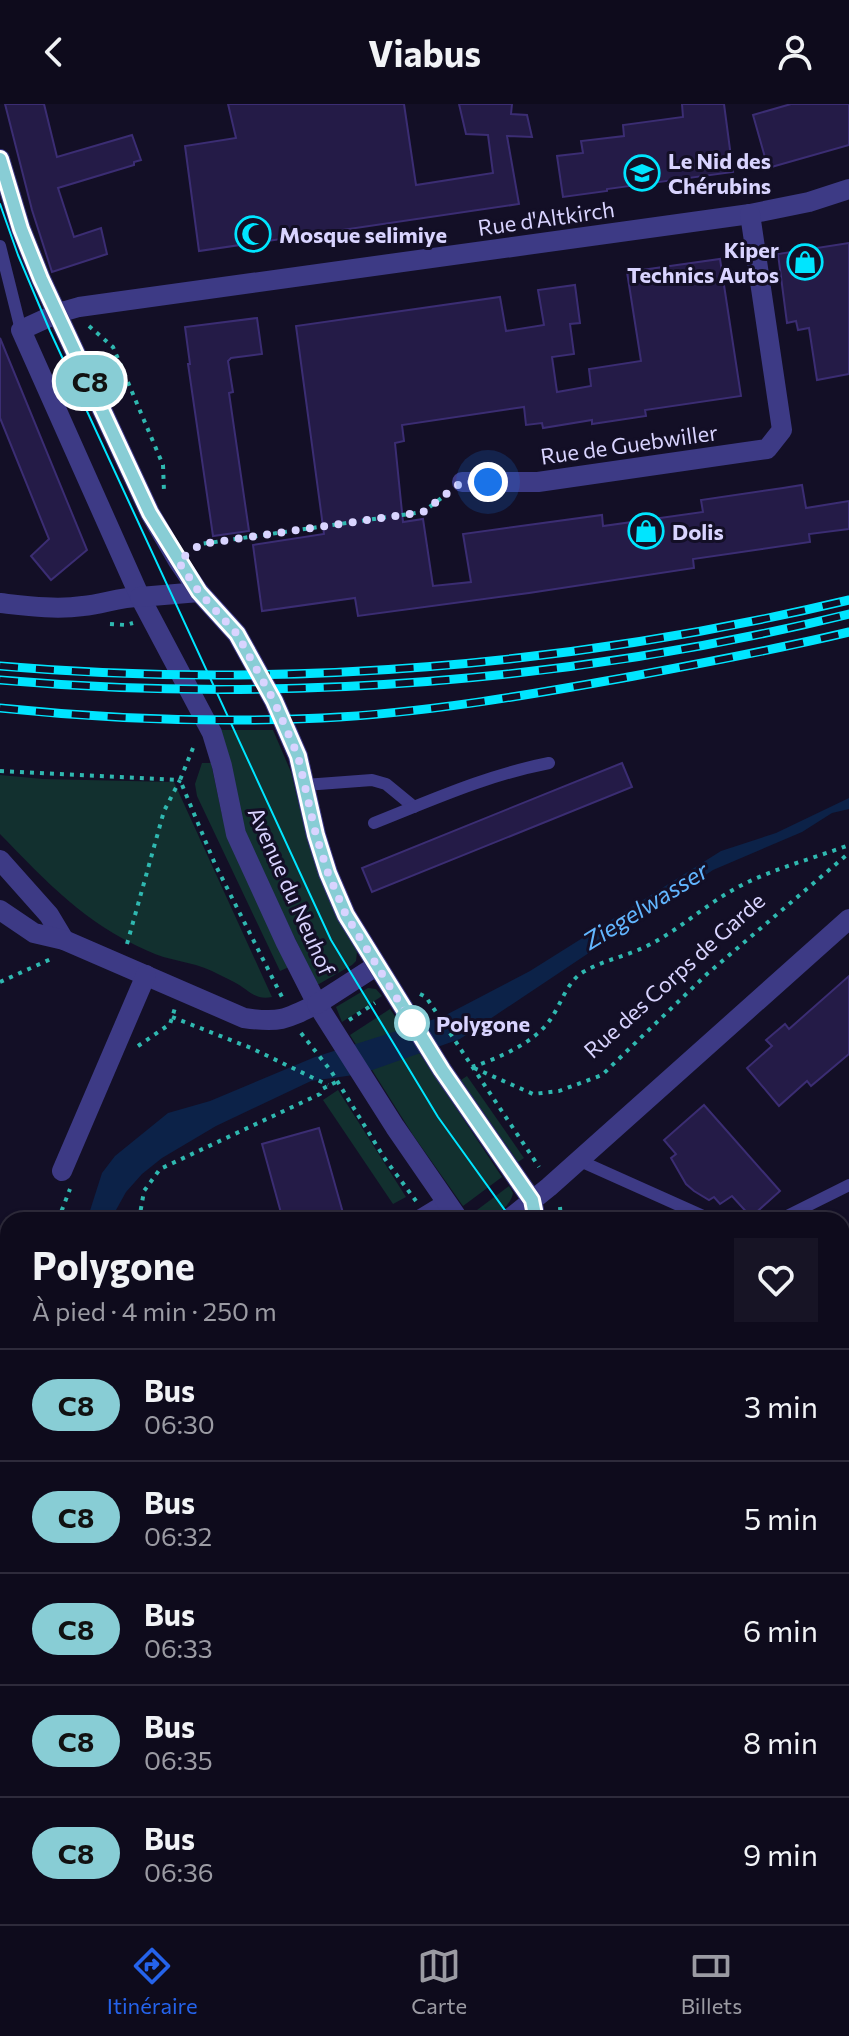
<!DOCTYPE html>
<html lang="fr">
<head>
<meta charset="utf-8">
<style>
  body { margin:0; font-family:Commissioner,sans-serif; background:#171425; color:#f1f3f6; height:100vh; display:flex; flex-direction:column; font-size:30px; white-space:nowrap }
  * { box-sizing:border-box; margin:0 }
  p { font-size:26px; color:#9b9ba3 }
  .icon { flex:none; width:44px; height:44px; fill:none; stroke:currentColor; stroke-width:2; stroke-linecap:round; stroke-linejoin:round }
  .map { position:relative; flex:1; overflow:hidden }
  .sheet { position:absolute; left:0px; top:1108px; width:850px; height:712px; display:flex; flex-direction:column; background:#0e0b1c; border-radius:24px 24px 0 0; box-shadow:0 2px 6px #0004,0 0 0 2px #2e2b3b }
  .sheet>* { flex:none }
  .badge { padding:0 16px; border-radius:26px; font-size:28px; line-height:52px }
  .you { position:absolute; width:40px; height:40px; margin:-20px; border:6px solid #fff; border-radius:50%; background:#1a73e8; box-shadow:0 0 0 12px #1a73e833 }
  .map>.badge { position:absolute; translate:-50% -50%; box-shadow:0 0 0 4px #fff }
  .round { display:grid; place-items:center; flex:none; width:84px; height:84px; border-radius:0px; background:#171425 }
  .headline { display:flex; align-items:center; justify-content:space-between; height:136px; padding:0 32px }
  h1 { font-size:38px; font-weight:700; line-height:60px }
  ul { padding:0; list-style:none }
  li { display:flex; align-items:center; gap:24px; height:112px; padding:0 32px; border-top:2px solid #2e2b3b }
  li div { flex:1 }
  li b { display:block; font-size:30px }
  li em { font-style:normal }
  li .badge { min-width:88px; font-weight:700; text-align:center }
  header { display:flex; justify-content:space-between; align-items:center; height:104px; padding:0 32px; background:#0e0b1c; font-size:36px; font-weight:700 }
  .tab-bar { display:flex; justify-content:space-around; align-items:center; height:112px; border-top:2px solid #2e2b3b; background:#0e0b1c; font-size:22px; color:#9b9ba3 }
  .tab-bar a { display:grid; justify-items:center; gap:4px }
  .tab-bar .current { color:#2563eb }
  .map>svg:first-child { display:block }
  .green { fill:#12302f }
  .water { fill:#0c2248 }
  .building { fill:#241b47; stroke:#3b2d73; stroke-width:2 }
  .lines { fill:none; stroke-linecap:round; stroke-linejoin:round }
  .path { stroke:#2fb8b0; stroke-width:4; stroke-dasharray:4 6; stroke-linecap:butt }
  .service { stroke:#3d3a85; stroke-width:12 }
  .minor { stroke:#3d3a85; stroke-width:20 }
  .tertiary { stroke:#3d3a85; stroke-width:20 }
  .tram { stroke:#00e5ff; stroke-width:2 }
  .rail-casing { stroke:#00e5ff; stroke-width:9 }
  .rail { stroke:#130f26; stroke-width:6; stroke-dasharray:18; stroke-linecap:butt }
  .line-casing { stroke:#fff; stroke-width:18 }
  .line { stroke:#88cdd5; stroke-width:12 }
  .walk { stroke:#d9d4ff; stroke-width:8; stroke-dasharray:0 14.4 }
  .stop-dot { fill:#fff; stroke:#88cdd5; stroke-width:4 }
  .labels { text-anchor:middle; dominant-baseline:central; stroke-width:6; stroke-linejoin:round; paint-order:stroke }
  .poi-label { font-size:22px; font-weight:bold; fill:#d9d4ff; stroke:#130f26; text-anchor:start }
  .street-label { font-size:22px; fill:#d9d4ff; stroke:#130f26 }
  .stop-label { font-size:22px; font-weight:bold; fill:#d9d4ff; stroke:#130f26; text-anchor:start }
  .water-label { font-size:24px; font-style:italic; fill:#62b6ff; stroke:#130f26 }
</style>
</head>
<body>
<header><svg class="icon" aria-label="back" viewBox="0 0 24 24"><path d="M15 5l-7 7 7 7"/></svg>Viabus<svg class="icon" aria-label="person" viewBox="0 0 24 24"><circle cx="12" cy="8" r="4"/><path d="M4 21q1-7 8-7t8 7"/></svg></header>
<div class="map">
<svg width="849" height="1820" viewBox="0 0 849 1820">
  <rect width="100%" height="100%" fill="#130f26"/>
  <g class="green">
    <polygon points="215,626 273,626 291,668 308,739 357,848 356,857 352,861 319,880 317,880 249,740"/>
    <polygon points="202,659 211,659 222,711 289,863 280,867 197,692 195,680"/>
    <path d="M0,671L43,675L174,678L272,893C255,897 248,885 234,878C227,874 219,871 212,867C191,857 168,857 148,847C83,818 48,779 0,730Z"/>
    <polygon points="368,884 376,885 382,892 342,918 336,903"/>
    <polygon points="390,905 502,1073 463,1102 413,1031 350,931"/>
    <polygon points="467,972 524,1054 518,1058 461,976"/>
    <polygon points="338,986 406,1093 393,1100 323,996"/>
    <path d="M509,1082L513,1089C510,1106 489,1116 474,1116L469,1112Z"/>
    <polygon points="842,1432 849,1439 849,1557 842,1560"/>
    <rect x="646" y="1812" width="51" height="8"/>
  </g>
  <polygon class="water" points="849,694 849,705 832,709 802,728 713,766 460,935 361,970 311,977 216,1022 162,1054 142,1070 126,1088 116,1106 116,1116 87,1116 102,1069 115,1052 168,1009 210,997 315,953 444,912 530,867 721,747 776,729"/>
  <g class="building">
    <polygon points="5,0 44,0 57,53 132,31 141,56 134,58 134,61 58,84 74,133 101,124 107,150 52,168 32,106"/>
    <polygon points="228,0 404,0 416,81 493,69 488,31 466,30 459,0 512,0 511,10 527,11 532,33 507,32 519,100 199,147 185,42 236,34"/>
    <polygon points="682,0 724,0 733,68 607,85 607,87 563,93 557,52 583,49 581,37 624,32 623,21 683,13"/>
    <polygon points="791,0 849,0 849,41 768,64 753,11"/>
    <polygon points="849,139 849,270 817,276 809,224 798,226 796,217 787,219 778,150"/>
    <polygon points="720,155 741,292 645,306 646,312 592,320 592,316 543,324 542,319 526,321 524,303 402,321 404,337 395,339 403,418 423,415 433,482 471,478 463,430 602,411 603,422 703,408 701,396 783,384 802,381 806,404 849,397 849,425 809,430 810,438 693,455 694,464 529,489 358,512 355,494 262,507 253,441 324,430 296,222 500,193 506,227 544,221 538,186 575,181 580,219 570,220 574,250 552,253 557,288 591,282 589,265 641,257 627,168"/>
    <polygon points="257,214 262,250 231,254 228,257 233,288 229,289 249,427 213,432 188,260 190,260 185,223"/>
    <polygon points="0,234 87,446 51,476 31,452 49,435 0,314"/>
    <polygon points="622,659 632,683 372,788 362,764"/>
    <polygon points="849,872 849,950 811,982 807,977 779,1002 747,964 772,942 766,936 785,920 789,925"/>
    <polygon points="704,1001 780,1087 751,1113 732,1092 720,1100 714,1093 709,1096 694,1087 686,1080 671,1054 676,1050 664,1036"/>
    <polygon points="319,1024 345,1116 283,1116 262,1040"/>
  </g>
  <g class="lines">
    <g class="path">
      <polyline points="89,222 113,243 163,361 164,388"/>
      <polyline points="195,444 201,440 423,408 448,389"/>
      <polyline points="110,520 126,521 133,519"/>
      <polyline points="193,644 180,676 215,760 282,893"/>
      <polyline points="0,667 180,676"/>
      <polyline points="127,840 164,707 180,676"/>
      <polyline points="0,878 53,854"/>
      <polyline points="420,890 426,893 539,1063"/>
      <polyline points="172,913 251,944 328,981"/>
      <polyline points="349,916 375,899"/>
      <polyline points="301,929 331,967 385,1055 416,1097"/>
      <polyline points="138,942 170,920 175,904"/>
      <path d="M472,963C498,954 533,940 550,916C561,901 567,876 585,867C604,856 627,852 647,842C681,825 707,799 740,782C775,764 812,755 849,741"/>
      <polyline points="474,964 533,990 559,987 602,971 707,870 849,749"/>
      <polyline points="560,1103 561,1116"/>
      <polyline points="58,1116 70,1085"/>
      <polyline points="139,1116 144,1087 160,1065 320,990 322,985 338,977"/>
      <polyline points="0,1290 8,1286"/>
      <polyline points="0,1358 8,1354"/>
      <polyline points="462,1820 463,1812"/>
      <polyline points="519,1820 520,1812"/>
    </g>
    <g class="service">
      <polyline points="0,142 21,226"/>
      <polyline points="305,681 372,676 386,680 414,703"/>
      <path d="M374,719C432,696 487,671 549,659"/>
      <polyline points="578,1056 712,1116"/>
      <polyline points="412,1116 445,1096"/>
      <polyline points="779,1116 849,1081"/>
      <polyline points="842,1175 849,1178"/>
      <polyline points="842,1627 849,1624"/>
      <polyline points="0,1701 8,1705"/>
      <polyline points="842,1805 849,1801"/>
      <polyline points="171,1812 175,1820"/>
      <polyline points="795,1815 803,1820"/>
      <polyline points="547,1820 548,1812"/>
      <polyline points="601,1820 602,1812"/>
      <polyline points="632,1820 632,1812"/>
      <polyline points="811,1820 828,1812"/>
    </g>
    <g class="minor">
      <polyline points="58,209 79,203 750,110 809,98 849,85"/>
      <polyline points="462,378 538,378 767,345 782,326 750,110"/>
      <path d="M0,499C27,502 56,506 83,502C103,500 120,493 140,493"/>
      <polyline points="0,756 49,811 64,836"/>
      <path d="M0,806L34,829L64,836L244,914C279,919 285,916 317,900"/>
      <polyline points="62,1067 146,871"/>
      <polyline points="508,1116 549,1083 849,815"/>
      <polyline points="842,1424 849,1430"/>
      <polyline points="0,1621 8,1615"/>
      <polyline points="339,1820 339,1812"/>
    </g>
    <g class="tertiary">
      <polyline points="0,55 21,125 41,175 150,409 178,457 199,488 237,530 274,597 298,652 316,731 328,769 346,811 442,966 532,1096 536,1116"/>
      <polyline points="58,209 21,226 140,493 212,629 222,662 236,730 286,839 317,900 395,1023 459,1116"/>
      <polyline points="140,493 199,488"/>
      <polyline points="317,900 376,862"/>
      <polyline points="486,1820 487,1812"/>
    </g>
    <g class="tram">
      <polyline points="0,100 18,151 50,227 331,836 438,1013 512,1116"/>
      <polyline points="677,1820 677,1812"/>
    </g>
    <defs>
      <g id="rail">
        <path d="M0,562C284,586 572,562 849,496"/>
        <path d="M0,576C283,600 573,578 849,510"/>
        <path d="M0,604C107,615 214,619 322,614C423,609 523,592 623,574C698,560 774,546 849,528"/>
      </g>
    </defs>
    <use href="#rail" class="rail-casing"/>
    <use href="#rail" class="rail"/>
  </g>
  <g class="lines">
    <defs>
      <polyline id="line" points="0,55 21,125 41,175 150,409 199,488 237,530 274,597 298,652 316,731 328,769 346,811 442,966 532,1096 536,1116"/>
    </defs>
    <use href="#line" class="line-casing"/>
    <use href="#line" class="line"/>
    <polyline class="walk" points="412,919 346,811 328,769 316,731 298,652 274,597 237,530 199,488 178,457 201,440 423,408 462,378 488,378"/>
  </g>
  <defs>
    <symbol id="school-ring" viewBox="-11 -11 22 22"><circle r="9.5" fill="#130f26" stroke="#00e5ff" stroke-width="1.5"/><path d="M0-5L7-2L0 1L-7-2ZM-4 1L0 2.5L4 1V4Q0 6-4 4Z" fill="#00e5ff"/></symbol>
    <symbol id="mosque-ring" viewBox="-11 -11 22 22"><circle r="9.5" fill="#130f26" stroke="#00e5ff" stroke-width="1.5"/><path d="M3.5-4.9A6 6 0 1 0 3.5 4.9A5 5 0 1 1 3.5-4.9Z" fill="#00e5ff"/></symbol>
    <symbol id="shop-ring" viewBox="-11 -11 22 22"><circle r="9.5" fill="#130f26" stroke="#00e5ff" stroke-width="1.5"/><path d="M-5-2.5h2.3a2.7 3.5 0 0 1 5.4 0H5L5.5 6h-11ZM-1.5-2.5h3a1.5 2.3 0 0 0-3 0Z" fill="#00e5ff"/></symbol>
  </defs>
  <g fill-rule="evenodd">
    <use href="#school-ring" x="622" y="49" width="40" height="40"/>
    <use href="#mosque-ring" x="233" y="110" width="40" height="40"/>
    <use href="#shop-ring" x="785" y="138" width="40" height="40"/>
    <use href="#shop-ring" x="626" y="407" width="40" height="40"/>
  </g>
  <circle class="stop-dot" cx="412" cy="919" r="16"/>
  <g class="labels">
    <g class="poi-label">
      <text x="668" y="56">Le Nid des<tspan x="668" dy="25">Chérubins</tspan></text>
      <text x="279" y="130">Mosque selimiye</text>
      <text x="779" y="145" text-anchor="end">Kiper<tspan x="779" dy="25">Technics Autos</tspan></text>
      <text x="672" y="427">Dolis</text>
    </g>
    <g class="street-label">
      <text transform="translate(546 114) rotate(-8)">Rue d'Altkirch</text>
      <text transform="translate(629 340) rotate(-8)">Rue de Guebwiller</text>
      <text transform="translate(292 787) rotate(66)">Avenue du Neuhof</text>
      <text transform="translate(674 871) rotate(-42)">Rue des Corps de Garde</text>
    </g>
    <g class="stop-label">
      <text x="436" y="919">Polygone</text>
    </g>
    <g class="water-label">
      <text transform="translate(645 801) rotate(-32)">Ziegelwasser</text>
    </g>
  </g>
</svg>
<div class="you" style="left:488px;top:378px"></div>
<b class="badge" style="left:90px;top:277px;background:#88cdd5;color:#111">C8</b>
<section class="sheet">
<div class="headline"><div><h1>Polygone</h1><p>À pied · 4 min · 250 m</p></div><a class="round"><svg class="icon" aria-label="heart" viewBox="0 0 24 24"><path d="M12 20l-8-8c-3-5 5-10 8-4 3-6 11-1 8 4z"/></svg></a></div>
<ul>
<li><span class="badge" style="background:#88cdd5;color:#111">C8</span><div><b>Bus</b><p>06:30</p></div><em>3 min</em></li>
<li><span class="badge" style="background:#88cdd5;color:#111">C8</span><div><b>Bus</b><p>06:32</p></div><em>5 min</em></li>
<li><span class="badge" style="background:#88cdd5;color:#111">C8</span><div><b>Bus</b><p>06:33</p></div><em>6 min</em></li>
<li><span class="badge" style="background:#88cdd5;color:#111">C8</span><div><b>Bus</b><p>06:35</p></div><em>8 min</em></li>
<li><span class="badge" style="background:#88cdd5;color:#111">C8</span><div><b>Bus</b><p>06:36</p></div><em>9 min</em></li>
</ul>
</section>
</div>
<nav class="tab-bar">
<a class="current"><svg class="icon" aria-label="directions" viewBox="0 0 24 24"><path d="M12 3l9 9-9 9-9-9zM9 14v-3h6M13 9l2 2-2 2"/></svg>Itinéraire</a>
<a><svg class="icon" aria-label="map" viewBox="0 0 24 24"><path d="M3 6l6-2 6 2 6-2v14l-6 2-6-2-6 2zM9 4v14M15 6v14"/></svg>Carte</a>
<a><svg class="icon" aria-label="tickets" viewBox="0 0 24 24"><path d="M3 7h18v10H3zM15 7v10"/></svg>Billets</a>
</nav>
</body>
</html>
